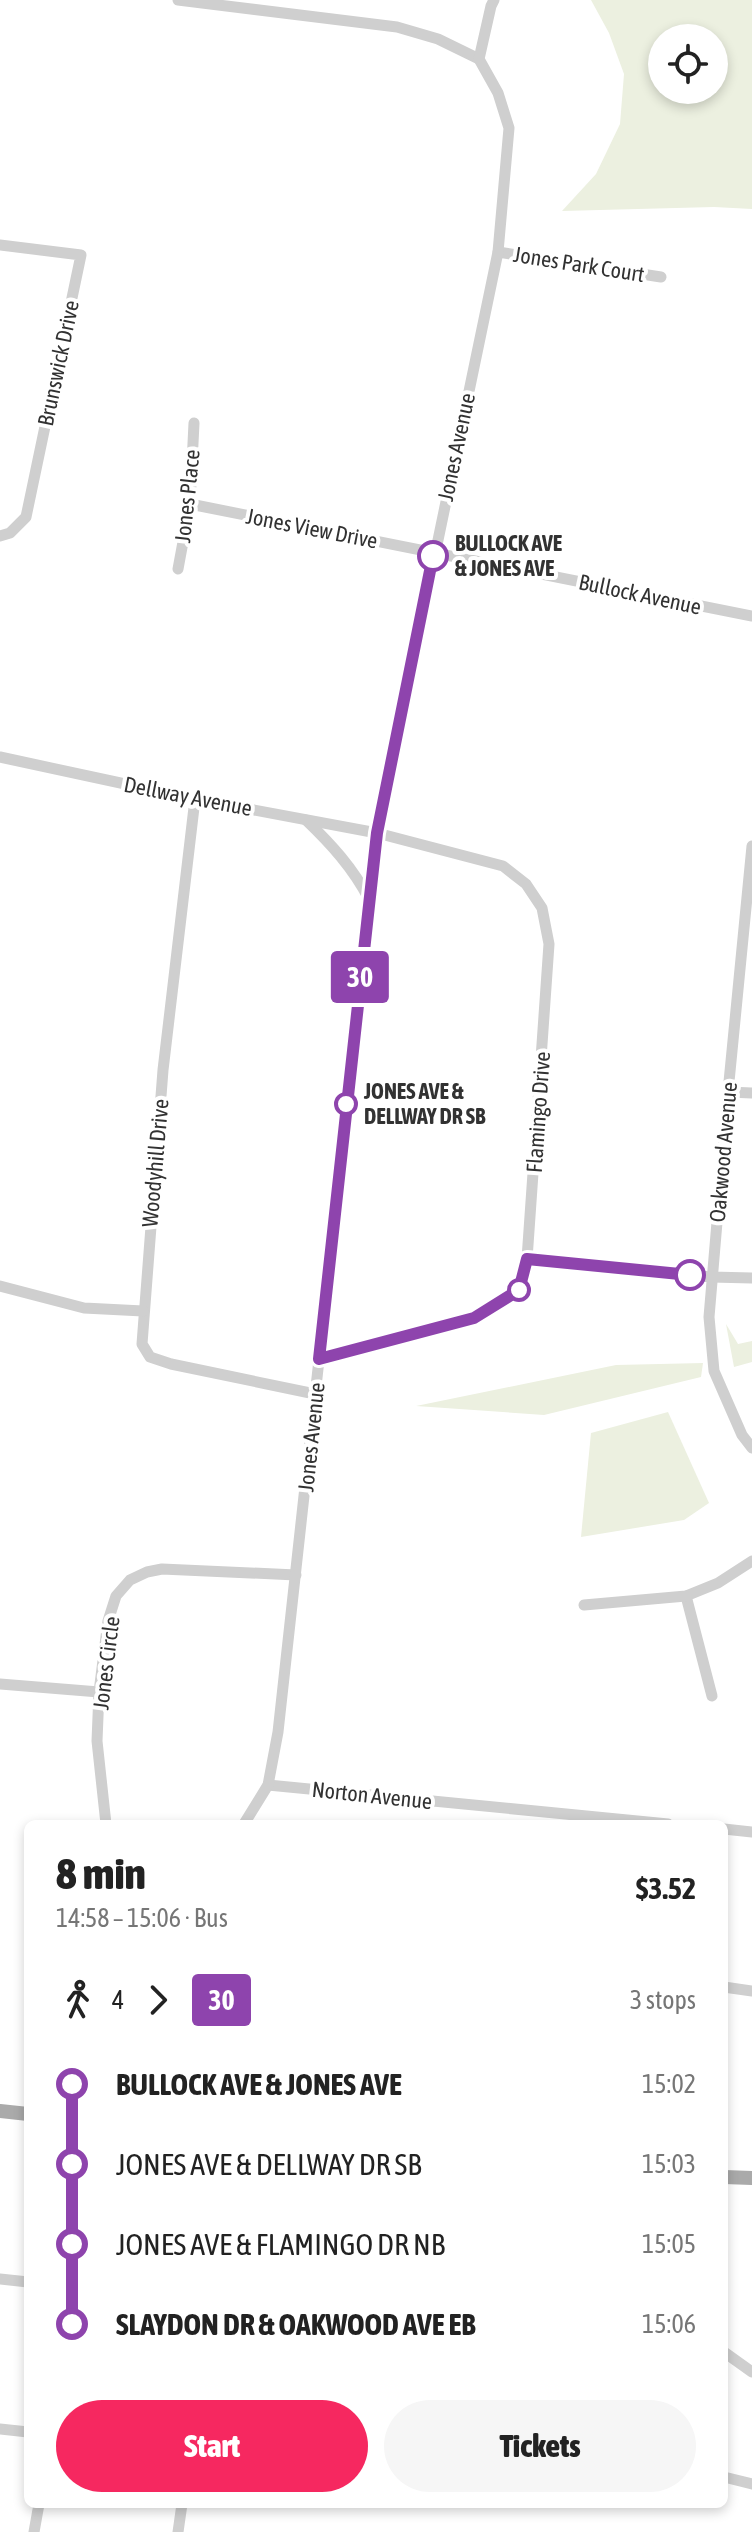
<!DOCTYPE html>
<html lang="en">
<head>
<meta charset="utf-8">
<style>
  body { margin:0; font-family:"Asap Condensed",sans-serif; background:#f6f6f6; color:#222; height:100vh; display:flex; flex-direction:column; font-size:30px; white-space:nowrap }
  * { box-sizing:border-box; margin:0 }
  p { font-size:26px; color:#767676 }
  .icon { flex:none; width:44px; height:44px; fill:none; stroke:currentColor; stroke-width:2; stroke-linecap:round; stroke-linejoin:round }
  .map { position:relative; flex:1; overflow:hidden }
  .drawer { position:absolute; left:24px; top:1820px; width:704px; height:688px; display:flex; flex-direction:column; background:#fff; border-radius:12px; box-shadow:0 4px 12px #0003 }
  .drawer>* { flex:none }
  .badge { padding:0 16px; border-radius:6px; font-size:28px; line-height:52px }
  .fabs { position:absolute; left:648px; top:24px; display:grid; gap:16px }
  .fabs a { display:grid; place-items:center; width:80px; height:80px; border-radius:50%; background:#fff; box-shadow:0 4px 12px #0003; font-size:40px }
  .map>.badge { position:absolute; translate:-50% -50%; box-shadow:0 0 0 4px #fff }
  .legs { display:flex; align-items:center; gap:12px; height:88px; padding:0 32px; font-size:26px }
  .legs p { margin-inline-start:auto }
  .overview { display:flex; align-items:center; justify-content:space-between; height:136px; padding:0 32px }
  h1 { font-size:44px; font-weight:800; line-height:60px }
  .action { display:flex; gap:16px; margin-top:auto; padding:16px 32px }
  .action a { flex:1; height:92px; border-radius:48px; background:#f62860; color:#fff; font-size:32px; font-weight:800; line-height:92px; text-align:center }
  .action a+a { background:#f6f6f6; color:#222 }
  ul { padding:0 32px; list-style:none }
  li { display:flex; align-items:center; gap:28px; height:80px; font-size:30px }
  li i { display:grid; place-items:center; width:12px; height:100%; margin:0 10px; background:currentColor }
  li i::after { content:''; width:20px; height:20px; margin:-10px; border:6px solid; border-radius:50%; background:#fff }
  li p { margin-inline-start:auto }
  li:first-child i { background:linear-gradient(#0000 50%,currentColor 0) }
  li:last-child i { background:linear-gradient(currentColor 50%,#0000 0) }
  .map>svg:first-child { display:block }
  .green { fill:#ecf0e0; fill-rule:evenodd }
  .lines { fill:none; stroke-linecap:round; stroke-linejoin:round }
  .minor { stroke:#cfcfcf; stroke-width:11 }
  .major { stroke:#aaa; stroke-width:14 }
  .line-1-casing { stroke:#fff; stroke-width:18 }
  .line-1 { stroke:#8e44ad; stroke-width:12 }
  .stop-1-dot { fill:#fff; stroke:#8e44ad; stroke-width:4 }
  .labels { text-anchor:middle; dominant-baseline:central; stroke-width:8; stroke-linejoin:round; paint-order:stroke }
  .street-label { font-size:22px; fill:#323232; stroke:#fff }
  .stop-label { font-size:22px; font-weight:bold; fill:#323232; stroke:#fff; text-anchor:start }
</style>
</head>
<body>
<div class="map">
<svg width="752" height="2532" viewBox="0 0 752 2532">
  <rect width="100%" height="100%" fill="#fff"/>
  <g class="green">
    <path d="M591,0H752V209L714,207L562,211L596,174L620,124L624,74L609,33ZM714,38V90H662V38Z"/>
    <polygon points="726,1324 738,1344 752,1341 752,1362 734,1367"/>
    <polygon points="703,1363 701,1377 544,1415 416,1406 616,1365"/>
    <polygon points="668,1412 709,1503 684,1520 581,1537 591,1433"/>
  </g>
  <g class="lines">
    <g class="minor">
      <polyline points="178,0 397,27 438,39 479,59"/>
      <polyline points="0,245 81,255 26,517 10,533 0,536"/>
      <polyline points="498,252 661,277"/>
      <polyline points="190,504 752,616"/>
      <polyline points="178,569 190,504 194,423"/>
      <polyline points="0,757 195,799 377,833 503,866 526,884 542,908 549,944 527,1259 519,1290 474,1318 319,1359"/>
      <polyline points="195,799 163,1070 142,1344 150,1357 171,1364 315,1394"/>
      <path d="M306,820C331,844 353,868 369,899"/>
      <polyline points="752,846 728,1092 709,1317 714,1371 742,1435 752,1448"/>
      <polyline points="728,1092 752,1093"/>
      <polyline points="527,1259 711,1277 752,1278"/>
      <polyline points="0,1286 84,1308 143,1311"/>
      <polyline points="686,1596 712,1696"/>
      <polyline points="584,1605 686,1596 718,1583 752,1561"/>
      <polyline points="0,1684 99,1692"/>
      <polyline points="268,1785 668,1824"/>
      <polyline points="106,1824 97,1741 99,1692 108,1621 116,1596 130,1580 147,1572 162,1569 296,1575"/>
      <polyline points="244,1824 268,1785 278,1732 377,833 498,252 509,128 498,93 479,59 491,6 494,0"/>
      <polyline points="724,1829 752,1832"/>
      <polyline points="724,1987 752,1991"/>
      <polyline points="0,2279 28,2282"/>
      <polyline points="724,2352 752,2372"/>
      <polyline points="0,2429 28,2432"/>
      <polyline points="724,2477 752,2484"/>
      <polyline points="34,2532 39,2504"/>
      <polyline points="178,2532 182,2504"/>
    </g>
    <g class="major">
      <polyline points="0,2111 28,2114"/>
      <polyline points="724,2177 752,2178"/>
    </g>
  </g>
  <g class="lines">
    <defs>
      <polyline id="line-1" points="433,556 377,833 319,1359 474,1318 519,1290 527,1259 690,1275"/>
    </defs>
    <use href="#line-1" class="line-1-casing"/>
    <use href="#line-1" class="line-1"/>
  </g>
  <g class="stop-1-dot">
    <circle cx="433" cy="556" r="14"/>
    <circle cx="346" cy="1104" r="10"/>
    <circle cx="690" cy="1275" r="14"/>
    <circle cx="519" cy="1290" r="10"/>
  </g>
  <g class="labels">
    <g class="street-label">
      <text transform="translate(579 264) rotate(9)">Jones Park Court</text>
      <text transform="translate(58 363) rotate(-78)">Brunswick Drive</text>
      <text transform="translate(456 447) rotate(-78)">Jones Avenue</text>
      <text transform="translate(187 496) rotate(-84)">Jones Place</text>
      <text transform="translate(312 528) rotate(11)">Jones View Drive</text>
      <text transform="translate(640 594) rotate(12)">Bullock Avenue</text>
      <text transform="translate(188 796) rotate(11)">Dellway Avenue</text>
      <text transform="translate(538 1112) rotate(-86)">Flamingo Drive</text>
      <text transform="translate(723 1152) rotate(-85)">Oakwood Avenue</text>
      <text transform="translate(155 1163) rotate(-85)">Woodyhill Drive</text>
      <text transform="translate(311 1437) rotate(-84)">Jones Avenue</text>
      <text transform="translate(106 1663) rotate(-83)">Jones Circle</text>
      <text transform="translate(372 1795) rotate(6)">Norton Avenue</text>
    </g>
    <g class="stop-label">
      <text x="455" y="543">BULLOCK AVE<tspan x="455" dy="25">&amp; JONES AVE</tspan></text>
      <text x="364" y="1091">JONES AVE &amp;<tspan x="364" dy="25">DELLWAY DR SB</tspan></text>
    </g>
  </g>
</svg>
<div class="fabs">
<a><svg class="icon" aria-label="locate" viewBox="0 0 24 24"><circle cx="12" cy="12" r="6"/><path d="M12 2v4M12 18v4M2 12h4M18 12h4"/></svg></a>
</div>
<b class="badge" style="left:360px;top:977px;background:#8e44ad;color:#fff">30</b>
<section class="drawer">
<div class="overview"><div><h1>8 min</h1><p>14:58 – 15:06 · Bus</p></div><b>$3.52</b></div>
<div class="legs"><svg class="icon" aria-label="walk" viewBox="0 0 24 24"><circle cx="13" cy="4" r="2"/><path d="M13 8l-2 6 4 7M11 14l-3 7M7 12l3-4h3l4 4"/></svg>4<svg class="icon" aria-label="forward" viewBox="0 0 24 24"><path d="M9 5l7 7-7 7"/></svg><b class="badge" style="background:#8e44ad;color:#fff">30</b><p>3 stops</p></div>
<ul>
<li><i style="color:#8e44ad"></i><b>BULLOCK AVE &amp; JONES AVE</b><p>15:02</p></li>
<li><i style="color:#8e44ad"></i><span>JONES AVE &amp; DELLWAY DR SB</span><p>15:03</p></li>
<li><i style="color:#8e44ad"></i><span>JONES AVE &amp; FLAMINGO DR NB</span><p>15:05</p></li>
<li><i style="color:#8e44ad"></i><b>SLAYDON DR &amp; OAKWOOD AVE EB</b><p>15:06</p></li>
</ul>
<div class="action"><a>Start</a><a>Tickets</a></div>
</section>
</div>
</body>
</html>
